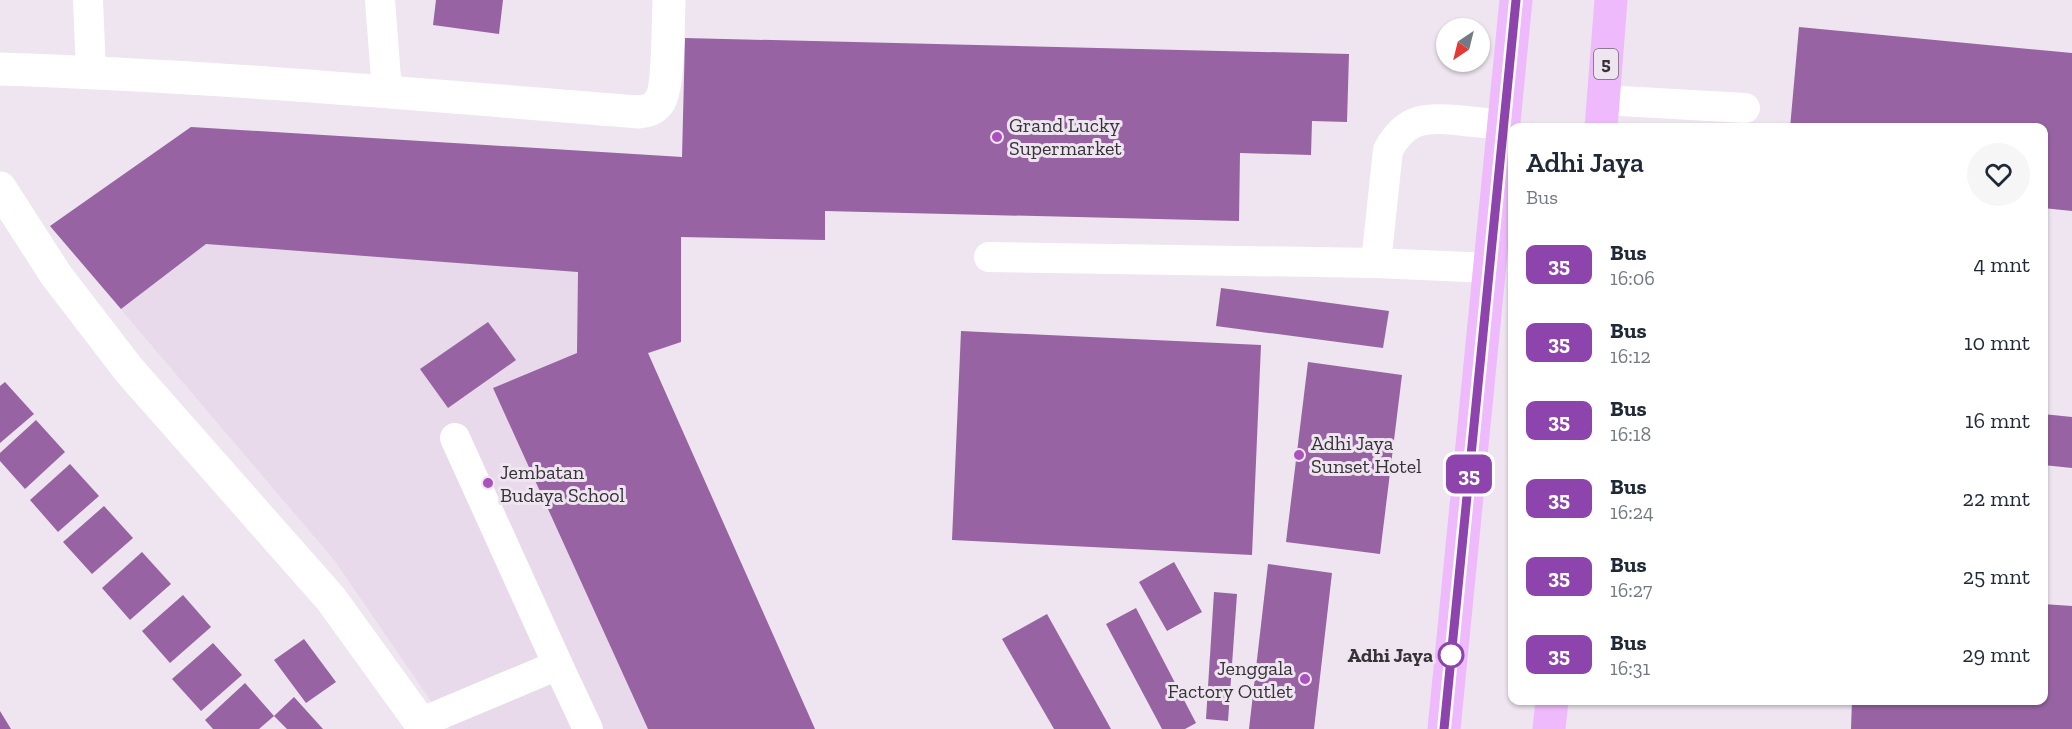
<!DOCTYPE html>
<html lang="id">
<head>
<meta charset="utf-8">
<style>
  body { margin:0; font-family:"Zilla Slab",serif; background:#f6f6f7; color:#1f2937; height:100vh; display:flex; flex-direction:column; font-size:22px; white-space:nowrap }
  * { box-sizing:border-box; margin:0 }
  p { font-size:20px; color:#747a83 }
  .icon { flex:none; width:33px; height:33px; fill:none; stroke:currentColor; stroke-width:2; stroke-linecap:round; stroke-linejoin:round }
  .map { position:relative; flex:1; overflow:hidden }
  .drawer { position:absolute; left:1508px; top:123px; width:540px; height:582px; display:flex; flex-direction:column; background:#fff; border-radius:12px; box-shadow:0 2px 4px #0004 }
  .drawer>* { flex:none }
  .badge { padding:0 12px; border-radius:9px; font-size:21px; line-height:39px }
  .needle { width:39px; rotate:215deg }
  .fabs { position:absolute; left:1436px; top:18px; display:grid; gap:12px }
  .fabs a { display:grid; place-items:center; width:54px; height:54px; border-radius:50%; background:#fff; box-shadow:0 2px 4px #0004; font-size:30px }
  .map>.badge { position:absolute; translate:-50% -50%; box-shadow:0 0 0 3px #fff }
  .round { display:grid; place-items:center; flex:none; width:63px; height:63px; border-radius:32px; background:#f6f6f7 }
  .summary { display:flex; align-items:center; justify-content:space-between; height:102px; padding:0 18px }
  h1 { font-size:28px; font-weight:600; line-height:45px }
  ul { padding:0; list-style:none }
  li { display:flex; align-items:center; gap:18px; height:78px; padding:0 18px }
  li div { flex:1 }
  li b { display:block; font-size:22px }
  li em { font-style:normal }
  li .badge { min-width:66px; font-weight:700; text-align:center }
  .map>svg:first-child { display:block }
  .built { fill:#e8d9eb }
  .building { fill:#9763a2 }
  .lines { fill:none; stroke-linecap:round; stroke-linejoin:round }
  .lane { stroke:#fff; stroke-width:30 }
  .street { stroke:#fff; stroke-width:33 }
  .highway { stroke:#efbafb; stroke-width:33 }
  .line-casing { stroke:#fff; stroke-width:14 }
  .line { stroke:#8e44ad; stroke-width:9 }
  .poi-dot { fill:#aa51bd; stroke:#eee5f0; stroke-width:2 }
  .stop-dot { fill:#fff; stroke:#8e44ad; stroke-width:3 }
  .labels { text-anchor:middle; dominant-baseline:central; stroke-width:6; stroke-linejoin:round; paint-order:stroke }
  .shield { fill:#eee5f0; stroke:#6d686e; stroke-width:1.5 }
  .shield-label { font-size:18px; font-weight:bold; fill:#363237 }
  .poi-label { font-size:20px; fill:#363237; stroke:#eee5f0; text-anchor:start }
  .stop-label { font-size:20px; font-weight:bold; fill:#363237; stroke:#eee5f0; text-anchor:end }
</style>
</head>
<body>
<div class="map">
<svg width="2072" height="729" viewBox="0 0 2072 729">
  <rect width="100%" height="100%" fill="#eee5f0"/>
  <polygon class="built" points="191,127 682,157 681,342 648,354 815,729 450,729 335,561 50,226"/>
  <g class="building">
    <polygon points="436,0 503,0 499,34 433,25"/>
    <polygon points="1799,27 2072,53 2072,211 2043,208 2043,128 1790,128"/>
    <polygon points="685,38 1349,54 1347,122 1312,121 1311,155 1240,153 1239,221 825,211 825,240 681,237 681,342 648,353 815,729 648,729 493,388 577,353 578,272 206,244 121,309 50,226 191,127 682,157"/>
    <polygon points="1221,288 1389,311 1383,348 1216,326"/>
    <polygon points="488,322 516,360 448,408 420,369"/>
    <polygon points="961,331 1261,345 1252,555 952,540"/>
    <polygon points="1308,362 1402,375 1380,554 1286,542"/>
    <polygon points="5,382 34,414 0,443 0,386"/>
    <polygon points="2043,414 2072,417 2072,468 2043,465"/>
    <polygon points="36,420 65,452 25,489 0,461 0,453"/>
    <polygon points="70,464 99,496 58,532 30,500"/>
    <polygon points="104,506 133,538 92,574 63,542"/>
    <polygon points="142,552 171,584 130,620 102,588"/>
    <polygon points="1174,562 1202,612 1167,631 1139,582"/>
    <polygon points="1268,564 1332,573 1314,729 1249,729"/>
    <polygon points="1214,592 1237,594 1228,721 1206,719"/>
    <polygon points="183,595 211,627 170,663 142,631"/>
    <polygon points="2043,604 2072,606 2072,729 1851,729 1852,700 2043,700"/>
    <polygon points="1136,608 1196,723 1185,729 1162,729 1106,624"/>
    <polygon points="1047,614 1111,729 1054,729 1002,639"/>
    <polygon points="304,639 336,682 306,703 274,660"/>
    <polygon points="213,643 242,675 201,711 172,679"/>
    <polygon points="245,683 274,716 259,729 213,729 205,720"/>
    <polygon points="294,697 323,729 287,729 274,716"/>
    <polygon points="0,711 11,729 0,729"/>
  </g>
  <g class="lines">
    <g class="lane">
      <polyline points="88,0 91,72"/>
      <polyline points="380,0 387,92"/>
      <polyline points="1603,100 1745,108"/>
      <polyline points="989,257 1376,263 1490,268"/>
      <path d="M1376,263L1388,150C1405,119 1423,117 1456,120C1472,122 1488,123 1504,125"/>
      <polyline points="455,438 558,665"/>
      <polyline points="422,722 558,665 588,729"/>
    </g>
    <g class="street">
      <path d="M0,69C213,76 426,95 638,112C647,111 653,110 659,102C669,90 668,19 669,0"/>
      <polyline points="0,188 56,275 129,370 331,599 425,729"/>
    </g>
    <g class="highway">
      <polyline points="1601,128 1611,0"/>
      <polyline points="1444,729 1516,0"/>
      <polyline points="1549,729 1552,700"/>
    </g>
  </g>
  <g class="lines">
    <defs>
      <polyline id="line" points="1444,729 1516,0"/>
    </defs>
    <use href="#line" class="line-casing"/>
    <use href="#line" class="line"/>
  </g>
  <g class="poi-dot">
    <circle cx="997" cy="137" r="6"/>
    <circle cx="1299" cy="455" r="6"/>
    <circle cx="488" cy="483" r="6"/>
    <circle cx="1305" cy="679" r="6"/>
  </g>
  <circle class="stop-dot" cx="1451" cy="655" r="12"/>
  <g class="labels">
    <rect class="shield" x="1594" y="49" width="24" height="30" rx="4.5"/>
    <g class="shield-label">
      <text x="1606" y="64">5</text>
    </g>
    <g class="poi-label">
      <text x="1009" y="125">Grand Lucky<tspan x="1009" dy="23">Supermarket</tspan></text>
      <text x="1311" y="443">Adhi Jaya<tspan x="1311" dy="23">Sunset Hotel</tspan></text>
      <text x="500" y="472">Jembatan<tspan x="500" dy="23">Budaya School</tspan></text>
      <text x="1293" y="668" text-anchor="end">Jenggala<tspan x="1293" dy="23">Factory Outlet</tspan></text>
    </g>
    <g class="stop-label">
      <text x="1433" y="655">Adhi Jaya</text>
    </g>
  </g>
</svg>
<div class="fabs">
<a><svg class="needle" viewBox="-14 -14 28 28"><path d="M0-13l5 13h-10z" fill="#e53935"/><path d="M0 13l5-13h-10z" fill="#747a83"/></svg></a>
</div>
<b class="badge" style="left:1469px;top:474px;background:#8e44ad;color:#fff">35</b>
<section class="drawer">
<div class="summary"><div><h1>Adhi Jaya</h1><p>Bus</p></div><a class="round"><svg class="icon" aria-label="heart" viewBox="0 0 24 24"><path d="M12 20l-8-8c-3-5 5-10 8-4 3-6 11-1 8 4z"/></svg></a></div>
<ul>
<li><span class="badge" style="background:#8e44ad;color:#fff">35</span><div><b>Bus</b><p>16:06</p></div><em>4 mnt</em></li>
<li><span class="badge" style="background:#8e44ad;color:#fff">35</span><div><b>Bus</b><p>16:12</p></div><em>10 mnt</em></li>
<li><span class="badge" style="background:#8e44ad;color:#fff">35</span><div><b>Bus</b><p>16:18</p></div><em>16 mnt</em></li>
<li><span class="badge" style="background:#8e44ad;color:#fff">35</span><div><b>Bus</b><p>16:24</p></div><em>22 mnt</em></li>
<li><span class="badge" style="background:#8e44ad;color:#fff">35</span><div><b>Bus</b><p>16:27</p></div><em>25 mnt</em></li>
<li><span class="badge" style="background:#8e44ad;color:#fff">35</span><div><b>Bus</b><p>16:31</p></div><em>29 mnt</em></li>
</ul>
</section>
</div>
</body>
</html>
